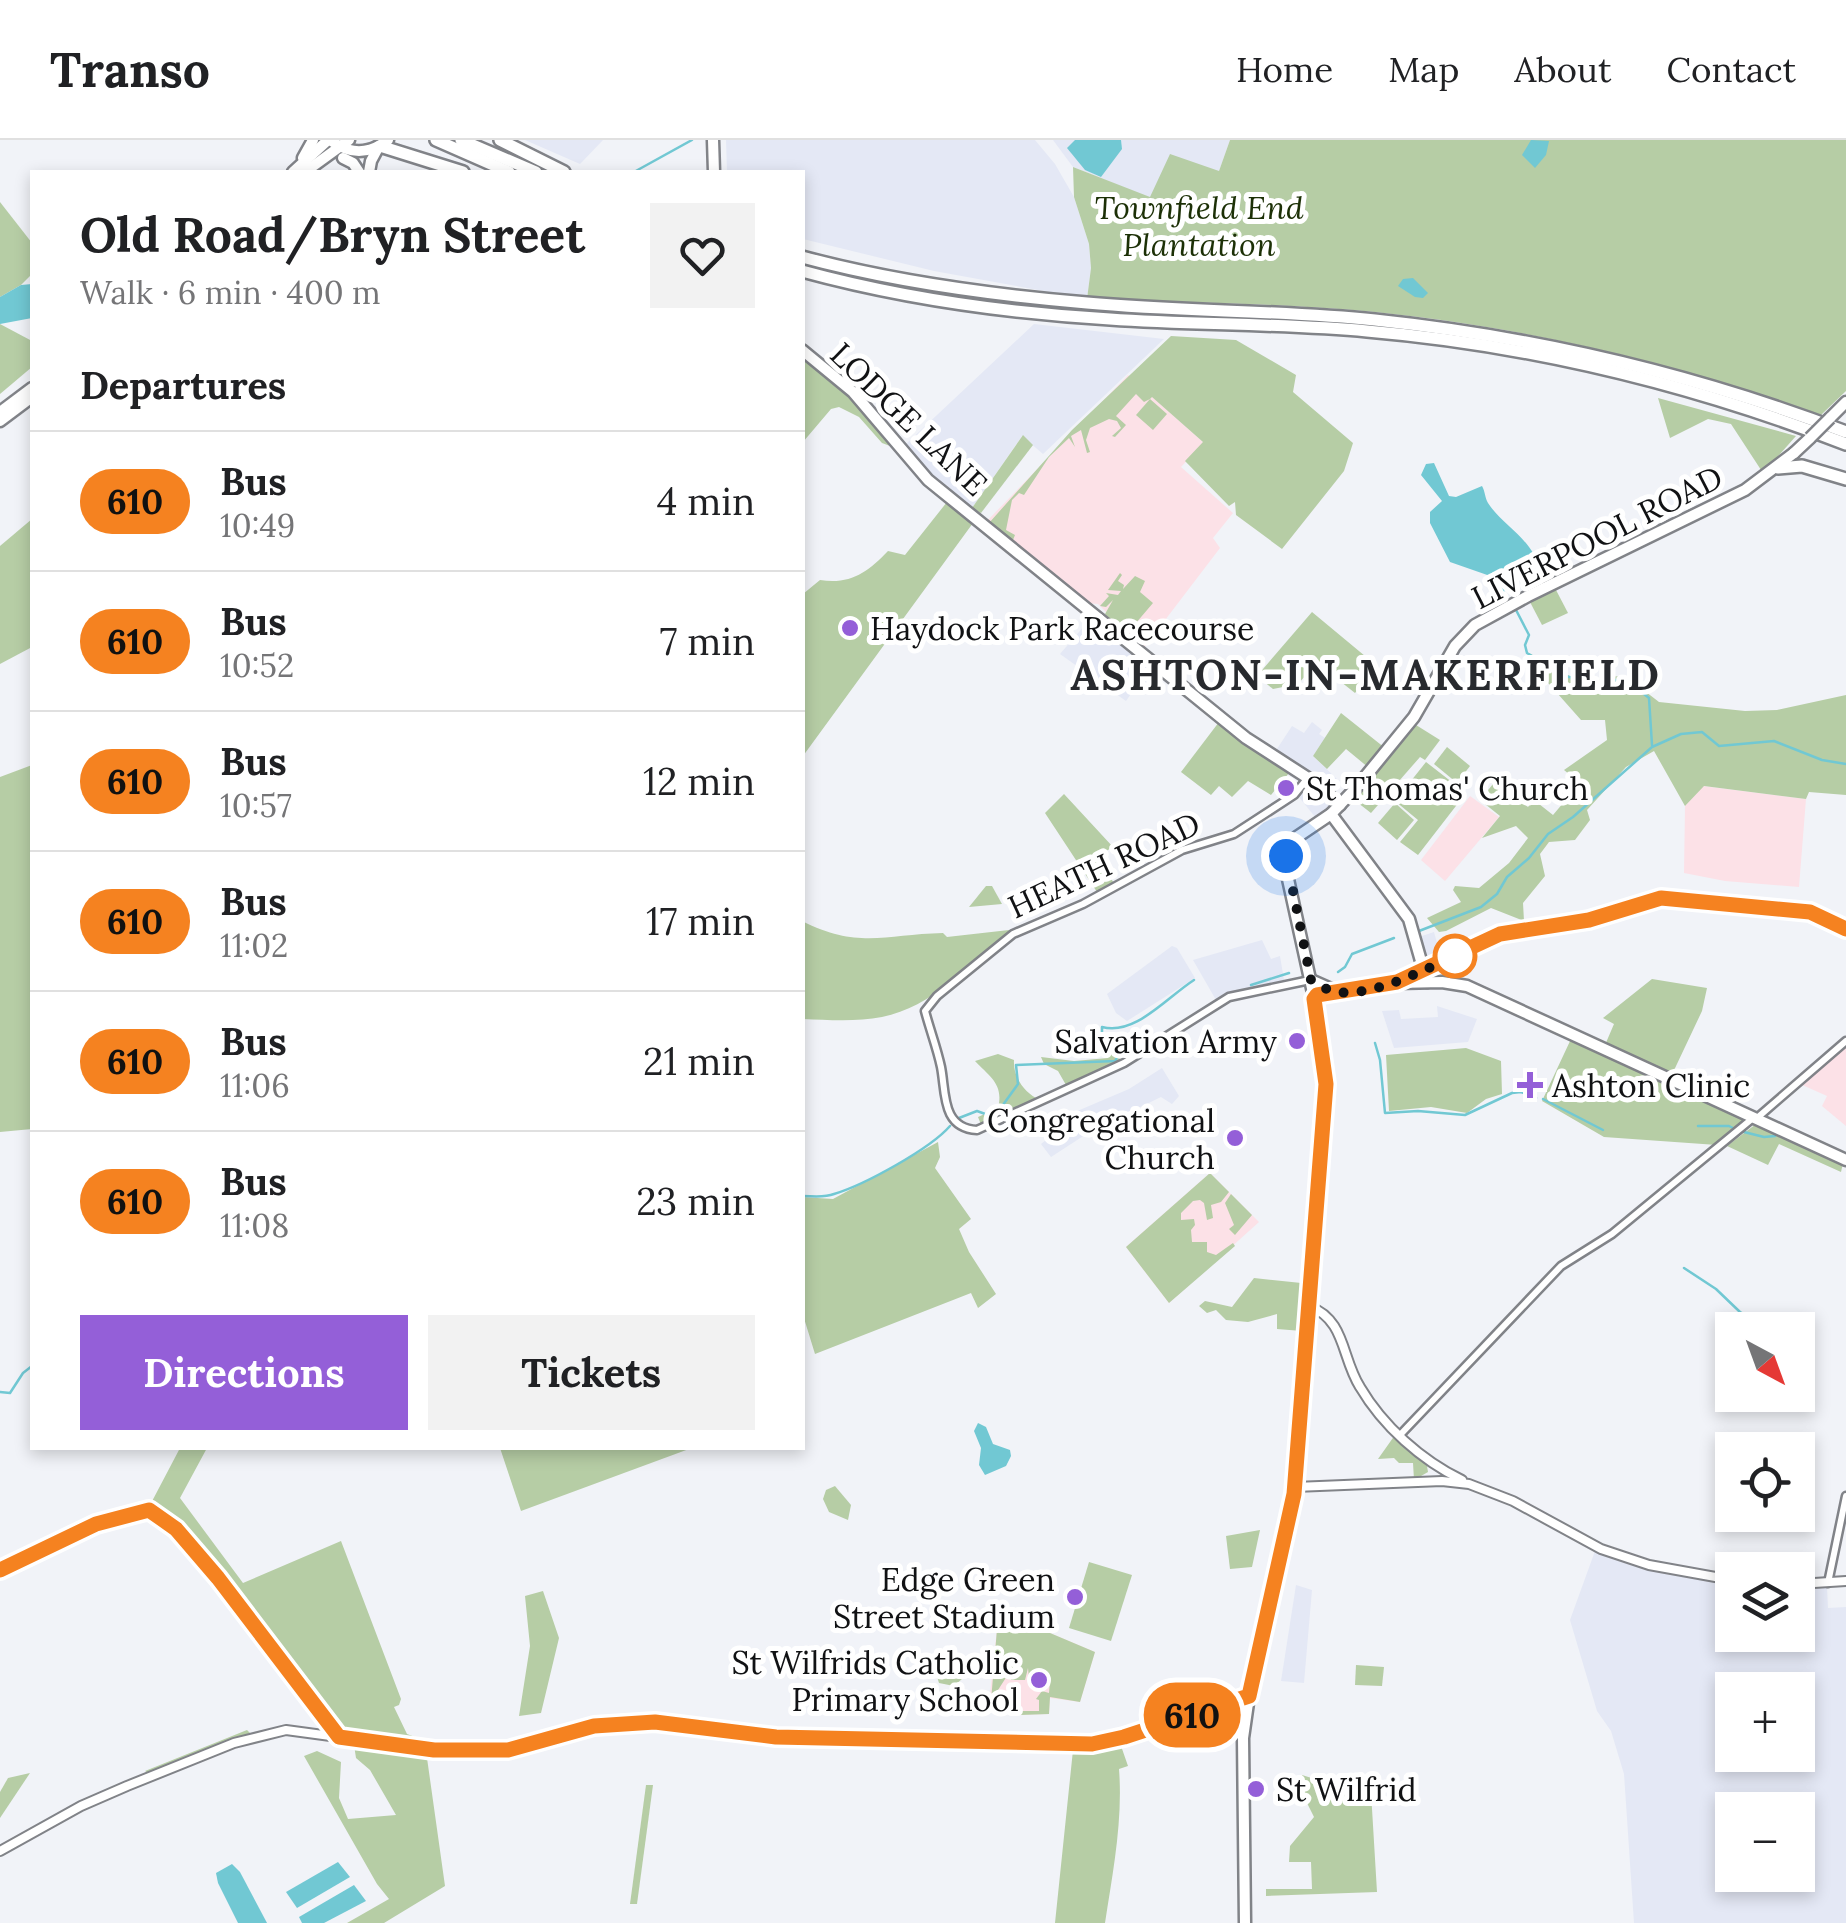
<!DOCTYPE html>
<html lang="en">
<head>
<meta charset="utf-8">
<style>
  body { margin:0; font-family:Lora,serif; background:#f2f2f2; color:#202124; height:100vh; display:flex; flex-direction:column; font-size:38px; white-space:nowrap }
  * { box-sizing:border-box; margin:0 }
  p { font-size:32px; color:#757577 }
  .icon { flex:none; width:55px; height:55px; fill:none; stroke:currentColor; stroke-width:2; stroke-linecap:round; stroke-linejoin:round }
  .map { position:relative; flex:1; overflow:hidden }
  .panel { position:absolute; left:30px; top:30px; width:775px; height:1280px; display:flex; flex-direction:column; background:#fff; border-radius:0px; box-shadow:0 5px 15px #0003 }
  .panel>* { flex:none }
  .badge { padding:0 20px; border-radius:32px; font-size:35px; line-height:65px }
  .needle { width:65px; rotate:139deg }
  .tools { position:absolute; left:1715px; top:1172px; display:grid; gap:20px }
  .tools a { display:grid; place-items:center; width:100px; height:100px; border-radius:0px; background:#fff; box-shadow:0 5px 15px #0003; font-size:50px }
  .you { position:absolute; width:50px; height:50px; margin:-25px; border:8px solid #fff; border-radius:50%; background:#1a73e8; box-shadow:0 0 0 15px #1a73e833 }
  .map>.badge { position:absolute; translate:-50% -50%; box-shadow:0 0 0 5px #fff }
  h2 { padding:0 50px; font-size:38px; line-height:90px }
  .round { display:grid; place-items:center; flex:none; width:105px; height:105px; border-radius:0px; background:#f2f2f2 }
  .summary { display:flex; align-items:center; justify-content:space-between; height:170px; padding:0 50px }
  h1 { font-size:48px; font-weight:800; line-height:75px }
  .primary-button { display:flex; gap:20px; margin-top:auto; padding:20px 50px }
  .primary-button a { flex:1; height:115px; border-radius:0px; background:#945fd8; color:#fff; font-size:40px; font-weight:800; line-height:115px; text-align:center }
  .primary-button a+a { background:#f2f2f2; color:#202124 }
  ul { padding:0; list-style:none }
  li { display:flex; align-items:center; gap:30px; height:140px; padding:0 50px; border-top:2px solid #e0e0e0 }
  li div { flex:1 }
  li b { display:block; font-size:38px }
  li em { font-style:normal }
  li .badge { min-width:110px; font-weight:700; text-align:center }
  header { display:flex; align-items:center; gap:60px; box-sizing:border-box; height:140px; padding:0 50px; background:#fff; border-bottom:2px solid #e0e0e0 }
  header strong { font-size:48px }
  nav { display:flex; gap:55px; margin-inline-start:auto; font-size:35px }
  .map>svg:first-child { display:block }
  .built { fill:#e4e8f5; fill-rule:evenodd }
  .education { fill:#fce1e7 }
  .green { fill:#b6cda5 }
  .water { fill:#71c8d3 }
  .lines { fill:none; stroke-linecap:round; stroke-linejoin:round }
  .stream { stroke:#71c8d3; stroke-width:2.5 }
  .tertiary-casing { stroke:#818388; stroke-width:11 }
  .secondary-casing { stroke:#818388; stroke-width:12 }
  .primary-casing { stroke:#818388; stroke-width:15 }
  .trunk-casing { stroke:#818388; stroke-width:15 }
  .motorway-casing { stroke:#818388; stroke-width:16 }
  .tertiary { stroke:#fff; stroke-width:6 }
  .secondary { stroke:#fff; stroke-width:8 }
  .primary { stroke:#fff; stroke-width:10 }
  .trunk { stroke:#fff; stroke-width:10 }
  .motorway { stroke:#fff; stroke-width:11 }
  .trunk-bridge-casing { stroke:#818388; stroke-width:15; stroke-linecap:butt }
  .trunk-bridge { stroke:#fff; stroke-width:10 }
  .line-casing { stroke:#fff; stroke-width:22 }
  .line { stroke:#f58220; stroke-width:15 }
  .walk { stroke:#111214; stroke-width:10; stroke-dasharray:0 18 }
  .poi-dot { fill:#945fd8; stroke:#fff; stroke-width:4 }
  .stop-dot { fill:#fff; stroke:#f58220; stroke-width:5 }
  .labels { text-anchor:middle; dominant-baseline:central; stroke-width:10; stroke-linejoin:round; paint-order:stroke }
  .park-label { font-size:32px; font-style:italic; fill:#1c3006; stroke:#fff }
  .street-label { font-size:32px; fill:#111214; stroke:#fff }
  .poi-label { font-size:32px; fill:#111214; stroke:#fff; text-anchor:start }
  .district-label { font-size:42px; font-weight:bold; letter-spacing:2.5px; fill:#282a2e; stroke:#fff }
</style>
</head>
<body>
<header>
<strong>Transo</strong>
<nav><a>Home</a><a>Map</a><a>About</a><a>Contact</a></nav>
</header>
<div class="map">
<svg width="1846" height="1783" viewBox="0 0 1846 1783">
  <rect width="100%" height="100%" fill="#f1f3f8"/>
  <g class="built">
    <polygon points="525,0 603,0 580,24"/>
    <polygon points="726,0 1035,0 1055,24 1074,57 1089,104 1091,128 1087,159 934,131 803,99 802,32 727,32"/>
    <polygon points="1053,0 1230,0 1219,31 1150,58 1073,27"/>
    <polygon points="1034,184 1164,199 1043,314 1022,296 972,368 936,340 905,305"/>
    <polygon points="1091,478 1158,532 1149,544 1141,539 1126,561 1060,514"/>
    <polygon points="1312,582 1322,590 1319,594 1325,598 1313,616 1339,641 1330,651 1300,627 1275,612 1292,586 1304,593"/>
    <polygon points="1308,643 1331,665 1316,678 1298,656"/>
    <polygon points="1434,792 1441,817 1426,822 1419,797"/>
    <polygon points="1262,800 1271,819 1280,816 1284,840 1228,852 1216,860 1193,820"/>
    <polygon points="1172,806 1177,808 1195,838 1127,881 1116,873 1107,854"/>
    <polygon points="1437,866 1477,879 1468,902 1394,908 1382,871 1399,870 1401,879 1438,877"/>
    <polygon points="1162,928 1179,956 1172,964 1161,957 1091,991 1051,1017 1041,1004 1055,993 1049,983 1129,949"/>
    <path d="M1595,1411L1642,1426L1727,1443L1724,1458L1732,1460V1495H1798V1464H1813V1446L1827,1445L1828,1468L1846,1467V1783H1634L1624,1634L1611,1591L1597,1571L1570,1480ZM1732,1550H1798V1615H1732ZM1732,1670H1798V1735H1732Z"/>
    <polygon points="1296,1445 1312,1450 1304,1543 1281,1541"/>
  </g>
  <g class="education">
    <polygon points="1128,235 1204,303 1181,327 1233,373 1213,398 1220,408 1143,509 1098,464 1086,463 987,381"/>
    <polygon points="1703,646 1806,659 1799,747 1725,741 1684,733 1685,666"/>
    <polygon points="1470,656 1499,677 1445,741 1421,720"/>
    <polygon points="1846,904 1846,986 1822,966 1827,956 1800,944"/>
    <polygon points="1210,1033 1259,1082 1169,1163 1126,1107"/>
    <polygon points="997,1489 1050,1493 1095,1512 1080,1562 1050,1558 1049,1574 1015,1575 984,1570 987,1554 990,1554"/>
  </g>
  <g class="green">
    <path d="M1230,0H1846V251L1821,275C1670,221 1513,184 1353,170C1265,163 1175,162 1087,159L1091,128L1089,104L1074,57L1073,27L1150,57L1170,14L1219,31Z"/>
    <polygon points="0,62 32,103 32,134 21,145 0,157"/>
    <polygon points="0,184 32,201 32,227 0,254"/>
    <polygon points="1171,196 1236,200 1296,235 1293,252 1353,303 1344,331 1282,409 1236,375 1235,362 1229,366 1185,321 1203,302 1152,257 1150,259 1167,274 1153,290 1136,275 1150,259 1144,262 1136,254 1116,276 1126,285 1115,297 1112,296 1121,288 1117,281 1109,279 1090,288 1086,300 1090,312 1087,313 1081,290 1071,296 1075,307 1069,298 1049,317 1024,355 1019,353 1012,360 1006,390 1015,395 1013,400 989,383 1072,290"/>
    <polygon points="803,219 843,247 888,296 890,306 882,303 859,277 839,267 831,269 803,302"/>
    <polygon points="1658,258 1796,296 1763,333 1731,284 1708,279 1670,298"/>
    <polygon points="1023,295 1033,305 981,373 972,368"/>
    <path d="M947,362L973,383L803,616V454L820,440C850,445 868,432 888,411L905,415Z"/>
    <polygon points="32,379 32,507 0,524 0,406"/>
    <polygon points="1120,433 1122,435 1118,441 1124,445 1123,449 1135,436 1145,441 1140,452 1153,463 1130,490 1127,488 1124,492 1105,474 1113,460 1106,467 1100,466 1109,456 1106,453 1118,455 1121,451 1108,450"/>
    <polygon points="1556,450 1568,473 1542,485 1530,462"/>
    <polygon points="1312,472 1377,526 1355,553 1317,523 1298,544 1273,549 1257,536"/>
    <path d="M1529,513C1576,537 1567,546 1624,535L1659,562L1745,571L1777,570L1846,555V655L1809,652L1806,659L1704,646L1685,666L1654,611L1626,627L1587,670L1590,680L1575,700L1549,702L1540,714L1545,736L1523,763L1524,781L1491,768L1446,791L1439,792L1427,778L1461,762L1453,750L1455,746L1479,748L1509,723L1528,698L1516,686L1482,698L1500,676L1480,660L1493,644L1513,660L1516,658L1528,667L1534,660L1553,675L1580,643L1564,630L1607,600L1605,580H1581L1526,518Z"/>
    <polygon points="1341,573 1385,608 1369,628 1346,609 1327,629 1313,616"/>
    <polygon points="1219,582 1289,633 1271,655 1248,641 1232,657 1219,646 1211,655 1181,632"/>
    <polygon points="1416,585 1440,600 1425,620 1420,617 1371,673 1353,659"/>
    <polygon points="1447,607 1470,626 1457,643 1434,624"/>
    <polygon points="1426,622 1466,653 1418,715 1400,702 1418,680 1395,661"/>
    <polygon points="32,625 32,989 0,992 0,637"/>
    <polygon points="1064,654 1113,707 1096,717 1114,743 1097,752 1045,673"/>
    <polygon points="1395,663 1414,680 1397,700 1378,683"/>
    <polygon points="986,746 992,746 1002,764 969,767"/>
    <path d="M802,781C860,810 886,794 943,793L947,797L1009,790L1008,794C970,825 932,867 882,877C857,882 828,880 803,879Z"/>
    <polygon points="1652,839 1707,848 1702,871 1668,943 1749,980 1717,1005 1604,997 1542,961 1571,899 1602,912 1614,884 1603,878"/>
    <polygon points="1111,906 1121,919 1066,945 1058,931 1044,924 1041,917 1074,921 1108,918 1108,907"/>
    <polygon points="1466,908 1501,921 1502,954 1486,959 1467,973 1431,967 1389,971 1386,915"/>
    <path d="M998,914L1014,920C1013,936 1023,951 1036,958L982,987L978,977L998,968C1004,944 990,937 975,921Z"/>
    <polygon points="1756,984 1843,1023 1841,1032 1779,1004 1768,1025 1727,1006"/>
    <polygon points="938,1002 940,1017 935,1028 971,1079 959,1089 969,1112 996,1154 978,1168 971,1153 815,1214 803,1175 802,1057 833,1059"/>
    <polygon points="1210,1033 1229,1052 1221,1062 1211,1065 1213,1078 1207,1080 1204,1063 1200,1060 1193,1061 1181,1073 1181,1080 1194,1079 1195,1085 1191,1090 1192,1102 1207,1102 1207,1112 1216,1115 1233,1103 1235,1106 1169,1163 1126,1107"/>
    <polygon points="1231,1054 1252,1075 1235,1095 1229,1089 1234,1085 1225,1063"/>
    <polygon points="1254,1138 1311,1144 1302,1191 1277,1189 1277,1174 1248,1182 1226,1180 1216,1170 1207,1173 1199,1166 1205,1161 1232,1167"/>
    <polygon points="1395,1295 1427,1326 1428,1332 1414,1340 1413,1323 1399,1323 1394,1318 1378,1319"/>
    <polygon points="180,1308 207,1308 180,1358 243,1443 341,1401 401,1559 399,1565 394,1567 407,1594 437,1605 391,1603 343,1593 221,1437 170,1379 149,1367"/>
    <polygon points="500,1308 688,1308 689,1309 521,1371"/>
    <polygon points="835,1346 851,1365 848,1380 829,1372 823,1359 826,1350"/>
    <polygon points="1260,1390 1252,1427 1230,1429 1226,1396"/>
    <polygon points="1089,1422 1132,1435 1111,1501 1069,1488"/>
    <polygon points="543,1451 559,1498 541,1573 519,1576 530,1506 525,1456"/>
    <polygon points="997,1489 1050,1493 1095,1512 1080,1562 1050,1557 1049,1574 1020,1575 1022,1571 1039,1571 1039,1560 1036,1559 1042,1551 1049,1553 1050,1541 1029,1538 1028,1528 1025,1540 1011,1540 1013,1527 1011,1536 1007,1536 991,1561"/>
    <polygon points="1356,1525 1384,1527 1382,1546 1355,1545"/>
    <polygon points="967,1526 963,1538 954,1546 939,1543 935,1530"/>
    <polygon points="247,1590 250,1593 148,1633 145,1631"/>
    <path d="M1120,1603L1128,1626L1119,1629C1123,1680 1113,1732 1105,1783H1055L1073,1610Z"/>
    <polygon points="354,1605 427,1618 445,1746 384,1783 347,1783 389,1759 377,1744 304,1616 317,1611 341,1622 339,1658 348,1679 396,1675 370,1630 356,1618"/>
    <polygon points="30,1633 0,1678 0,1652 8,1638"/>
    <polygon points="1302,1635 1340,1647 1371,1652 1377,1752 1266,1756 1266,1749 1312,1749 1311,1722 1289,1722 1290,1706 1314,1677 1304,1657"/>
    <polygon points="646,1645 653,1645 637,1764 630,1764"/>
  </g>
  <g class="water">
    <polygon points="1075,0 1121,0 1122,9 1101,37 1085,30 1067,8"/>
    <polygon points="1531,0 1549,1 1546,15 1535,28 1522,15"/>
    <polygon points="1413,138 1428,153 1423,158 1415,157 1398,146 1403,139"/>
    <polygon points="32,144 32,178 0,184 0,157 21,145"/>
    <path d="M1434,323L1449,356L1456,357L1482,346C1485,351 1485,358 1488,363C1500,382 1523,394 1534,415L1493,437L1450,422L1430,383V372L1442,361L1421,335L1426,324Z"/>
    <polygon points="978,1283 986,1287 993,1304 1010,1310 1011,1316 1006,1326 985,1335 979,1325 981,1308 974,1291"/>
    <polygon points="338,1722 350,1737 297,1768 286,1752"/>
    <polygon points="232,1724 240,1732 267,1783 238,1783 218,1743 216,1733"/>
    <polygon points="354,1745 366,1761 324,1783 302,1783 299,1777"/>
  </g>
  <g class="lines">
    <g class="stream">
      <polyline points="634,32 692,0"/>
      <polyline points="1496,436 1508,461"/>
      <polyline points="1515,468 1529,495 1525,505 1527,513 1565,536 1599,544 1616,540 1629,542 1649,558 1652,605"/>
      <polyline points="1419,791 1481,767 1497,754 1507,737 1529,718 1548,694 1573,677 1652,607 1681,594 1702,592 1719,606 1774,601 1822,620 1846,624"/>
      <polyline points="1338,832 1345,827 1352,814 1394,798"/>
      <polyline points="1251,845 1289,833"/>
      <polyline points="1375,903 1380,920 1385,973 1418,971 1465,975 1512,953 1521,952 1536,958"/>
      <polyline points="1543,959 1603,990"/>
      <path d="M959,978L977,971L988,975L1000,969L1018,944L1016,925L1115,921L1120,912L1119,907L1102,899V887C1135,896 1166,858 1194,840"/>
      <polyline points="1698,986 1729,986 1735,989"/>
      <polyline points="1744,992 1764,997 1775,996"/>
      <path d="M802,1056C813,1056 824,1058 834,1054C864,1045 930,1009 950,986"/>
      <polyline points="1684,1128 1716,1149 1740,1172 1772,1190"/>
      <polyline points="1798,1198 1802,1201"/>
      <polyline points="0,1252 10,1253 23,1233 32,1226"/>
    </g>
    <defs>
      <g id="tertiary">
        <path d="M1307,639L1294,655L1234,694L1182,710L1083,764L1013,794L937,856L925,871C930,890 937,908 941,927C946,952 941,988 977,990L1124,923L1229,857L1310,840"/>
        <polyline points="1425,829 1500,794 1589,780 1661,758 1810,772 1846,789"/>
        <polyline points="1757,978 1846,901"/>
        <polyline points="1400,1295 1561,1126 1612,1094 1753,978"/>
        <path d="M0,1430C31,1415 117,1366 148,1370C177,1375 315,1563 339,1597"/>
        <polyline points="1828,1443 1846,1356"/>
      </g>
      <g id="secondary">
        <path d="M1309,1166C1346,1180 1341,1217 1360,1247C1383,1286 1421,1320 1462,1340"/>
        <polyline points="1295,1347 1442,1341 1469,1344 1513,1361 1601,1409 1649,1425 1732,1440"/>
        <polyline points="1798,1444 1846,1441"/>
        <polyline points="0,1711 81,1666 127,1646 234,1603 286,1590 434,1610 508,1610 594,1587 639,1582 776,1597 1092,1604 1124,1597 1249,1556"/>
      </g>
      <g id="primary">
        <polyline points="713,0 714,32"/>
        <polyline points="343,18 353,23 359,32"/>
        <polyline points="369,32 371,21 379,6"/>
        <polyline points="802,210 853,252 928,340 1246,598 1311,640 1340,665"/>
        <polyline points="1331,674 1409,779 1427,842"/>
        <polyline points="1311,840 1338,852 1397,843 1442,842 1467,846 1846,1020"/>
        <polyline points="1245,1783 1243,1598 1249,1556 1294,1354 1326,944 1315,862 1286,730 1286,716 1294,699 1331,674 1356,648 1414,577 1455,506 1475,485 1528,456 1745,350 1794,313"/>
      </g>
      <g id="trunk">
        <path d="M330,0C350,15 368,15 388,0"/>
        <polyline points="303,18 313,0"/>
        <polyline points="293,32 328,0"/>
        <polyline points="305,32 349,0"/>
        <polyline points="0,272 32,248"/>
        <polyline points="1830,278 1846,262"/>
        <polyline points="0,281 32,257"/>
        <polyline points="1794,313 1810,298"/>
      </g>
      <g id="motorway">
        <polyline points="436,0 509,32"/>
        <polyline points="461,0 536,32"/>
        <polyline points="500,0 564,32"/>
        <polyline points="380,6 463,32"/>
        <path d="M802,117C895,142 991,155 1087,163C1183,172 1279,170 1375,180C1536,197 1694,234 1846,292"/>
        <path d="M802,131C901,158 1008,173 1110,179C1195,185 1281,183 1367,191C1531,205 1693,245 1846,304"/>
        <polyline points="1778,328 1802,326 1846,339"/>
      </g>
    </defs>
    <use href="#tertiary" class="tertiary-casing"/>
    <use href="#secondary" class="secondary-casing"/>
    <use href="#primary" class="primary-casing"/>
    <use href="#trunk" class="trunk-casing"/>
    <use href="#motorway" class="motorway-casing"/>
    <use href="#tertiary" class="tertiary"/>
    <use href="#secondary" class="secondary"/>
    <use href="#primary" class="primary"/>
    <use href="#trunk" class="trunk"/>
    <use href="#motorway" class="motorway"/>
    <defs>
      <polyline id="trunk-bridge" points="1810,298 1830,278"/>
    </defs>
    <use href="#trunk-bridge" class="trunk-bridge-casing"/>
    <use href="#trunk-bridge" class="trunk-bridge"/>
  </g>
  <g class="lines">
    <defs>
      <polyline id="line" points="0,1430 96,1384 149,1370 176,1389 218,1438 339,1597 434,1610 508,1610 594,1586 655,1582 776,1597 1092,1604 1124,1597 1249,1556 1294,1354 1326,944 1314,859 1317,855 1397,842 1500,794 1589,780 1661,758 1810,772 1846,789"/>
    </defs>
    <use href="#line" class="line-casing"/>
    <use href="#line" class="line"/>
    <path class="walk" d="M1286,716L1311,840C1318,843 1324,849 1332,851C1367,860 1424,830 1455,816"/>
  </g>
  <g class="poi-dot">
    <circle cx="850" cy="488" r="10"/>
    <circle cx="1286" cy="648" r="10"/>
    <circle cx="1297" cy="901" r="10"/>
    <path d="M1525 930h10v10h10v10h-10v10h-10v-10h-10v-10h10z"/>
    <circle cx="1235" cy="998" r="10"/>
    <circle cx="1075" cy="1457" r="10"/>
    <circle cx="1039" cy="1540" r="10"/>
    <circle cx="1256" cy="1649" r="10"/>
  </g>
  <circle class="stop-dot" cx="1455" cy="816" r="20"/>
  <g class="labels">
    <g class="park-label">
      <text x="1199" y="67">Townfield End<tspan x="1199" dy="37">Plantation</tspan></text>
    </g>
    <g class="street-label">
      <text transform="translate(909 279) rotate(44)">LODGE LANE</text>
      <text transform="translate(1597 397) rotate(-27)">LIVERPOOL ROAD</text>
      <text transform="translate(1104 725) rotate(-25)">HEATH ROAD</text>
    </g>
    <g class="poi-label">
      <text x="870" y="488">Haydock Park Racecourse</text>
      <text x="1306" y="648">St Thomas' Church</text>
      <text x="1277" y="901" text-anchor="end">Salvation Army</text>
      <text x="1552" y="945">Ashton Clinic</text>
      <text x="1215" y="980" text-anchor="end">Congregational<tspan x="1215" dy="37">Church</tspan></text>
      <text x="1055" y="1439" text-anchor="end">Edge Green<tspan x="1055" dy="37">Street Stadium</tspan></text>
      <text x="1019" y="1522" text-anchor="end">St Wilfrids Catholic<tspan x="1019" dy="37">Primary School</tspan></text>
      <text x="1276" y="1649">St Wilfrid</text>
    </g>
    <g class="district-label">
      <text x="1366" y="535">ASHTON-IN-MAKERFIELD</text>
    </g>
  </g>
</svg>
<div class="tools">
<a><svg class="needle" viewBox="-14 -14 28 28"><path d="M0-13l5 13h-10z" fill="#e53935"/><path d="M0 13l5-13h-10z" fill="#757577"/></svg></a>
<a><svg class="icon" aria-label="locate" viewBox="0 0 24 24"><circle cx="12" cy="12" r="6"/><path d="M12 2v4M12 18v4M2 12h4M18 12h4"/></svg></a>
<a><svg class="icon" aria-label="layers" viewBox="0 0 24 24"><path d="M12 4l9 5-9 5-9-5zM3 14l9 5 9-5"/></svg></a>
<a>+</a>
<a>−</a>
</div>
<div class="you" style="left:1286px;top:716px"></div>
<b class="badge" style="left:1192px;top:1575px;background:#f58220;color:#111">610</b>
<section class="panel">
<div class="summary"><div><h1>Old Road/Bryn Street</h1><p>Walk · 6 min · 400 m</p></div><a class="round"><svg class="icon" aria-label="heart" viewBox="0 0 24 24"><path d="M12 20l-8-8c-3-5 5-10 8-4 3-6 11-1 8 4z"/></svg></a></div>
<h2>Departures</h2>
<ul>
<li><span class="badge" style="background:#f58220;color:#111">610</span><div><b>Bus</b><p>10:49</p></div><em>4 min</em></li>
<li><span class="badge" style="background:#f58220;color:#111">610</span><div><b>Bus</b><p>10:52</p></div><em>7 min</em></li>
<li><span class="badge" style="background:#f58220;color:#111">610</span><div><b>Bus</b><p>10:57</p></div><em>12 min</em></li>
<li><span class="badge" style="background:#f58220;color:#111">610</span><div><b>Bus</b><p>11:02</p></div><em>17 min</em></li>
<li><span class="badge" style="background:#f58220;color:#111">610</span><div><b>Bus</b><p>11:06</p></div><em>21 min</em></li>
<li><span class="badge" style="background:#f58220;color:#111">610</span><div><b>Bus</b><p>11:08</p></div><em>23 min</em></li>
</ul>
<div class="primary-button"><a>Directions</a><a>Tickets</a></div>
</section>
</div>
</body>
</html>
